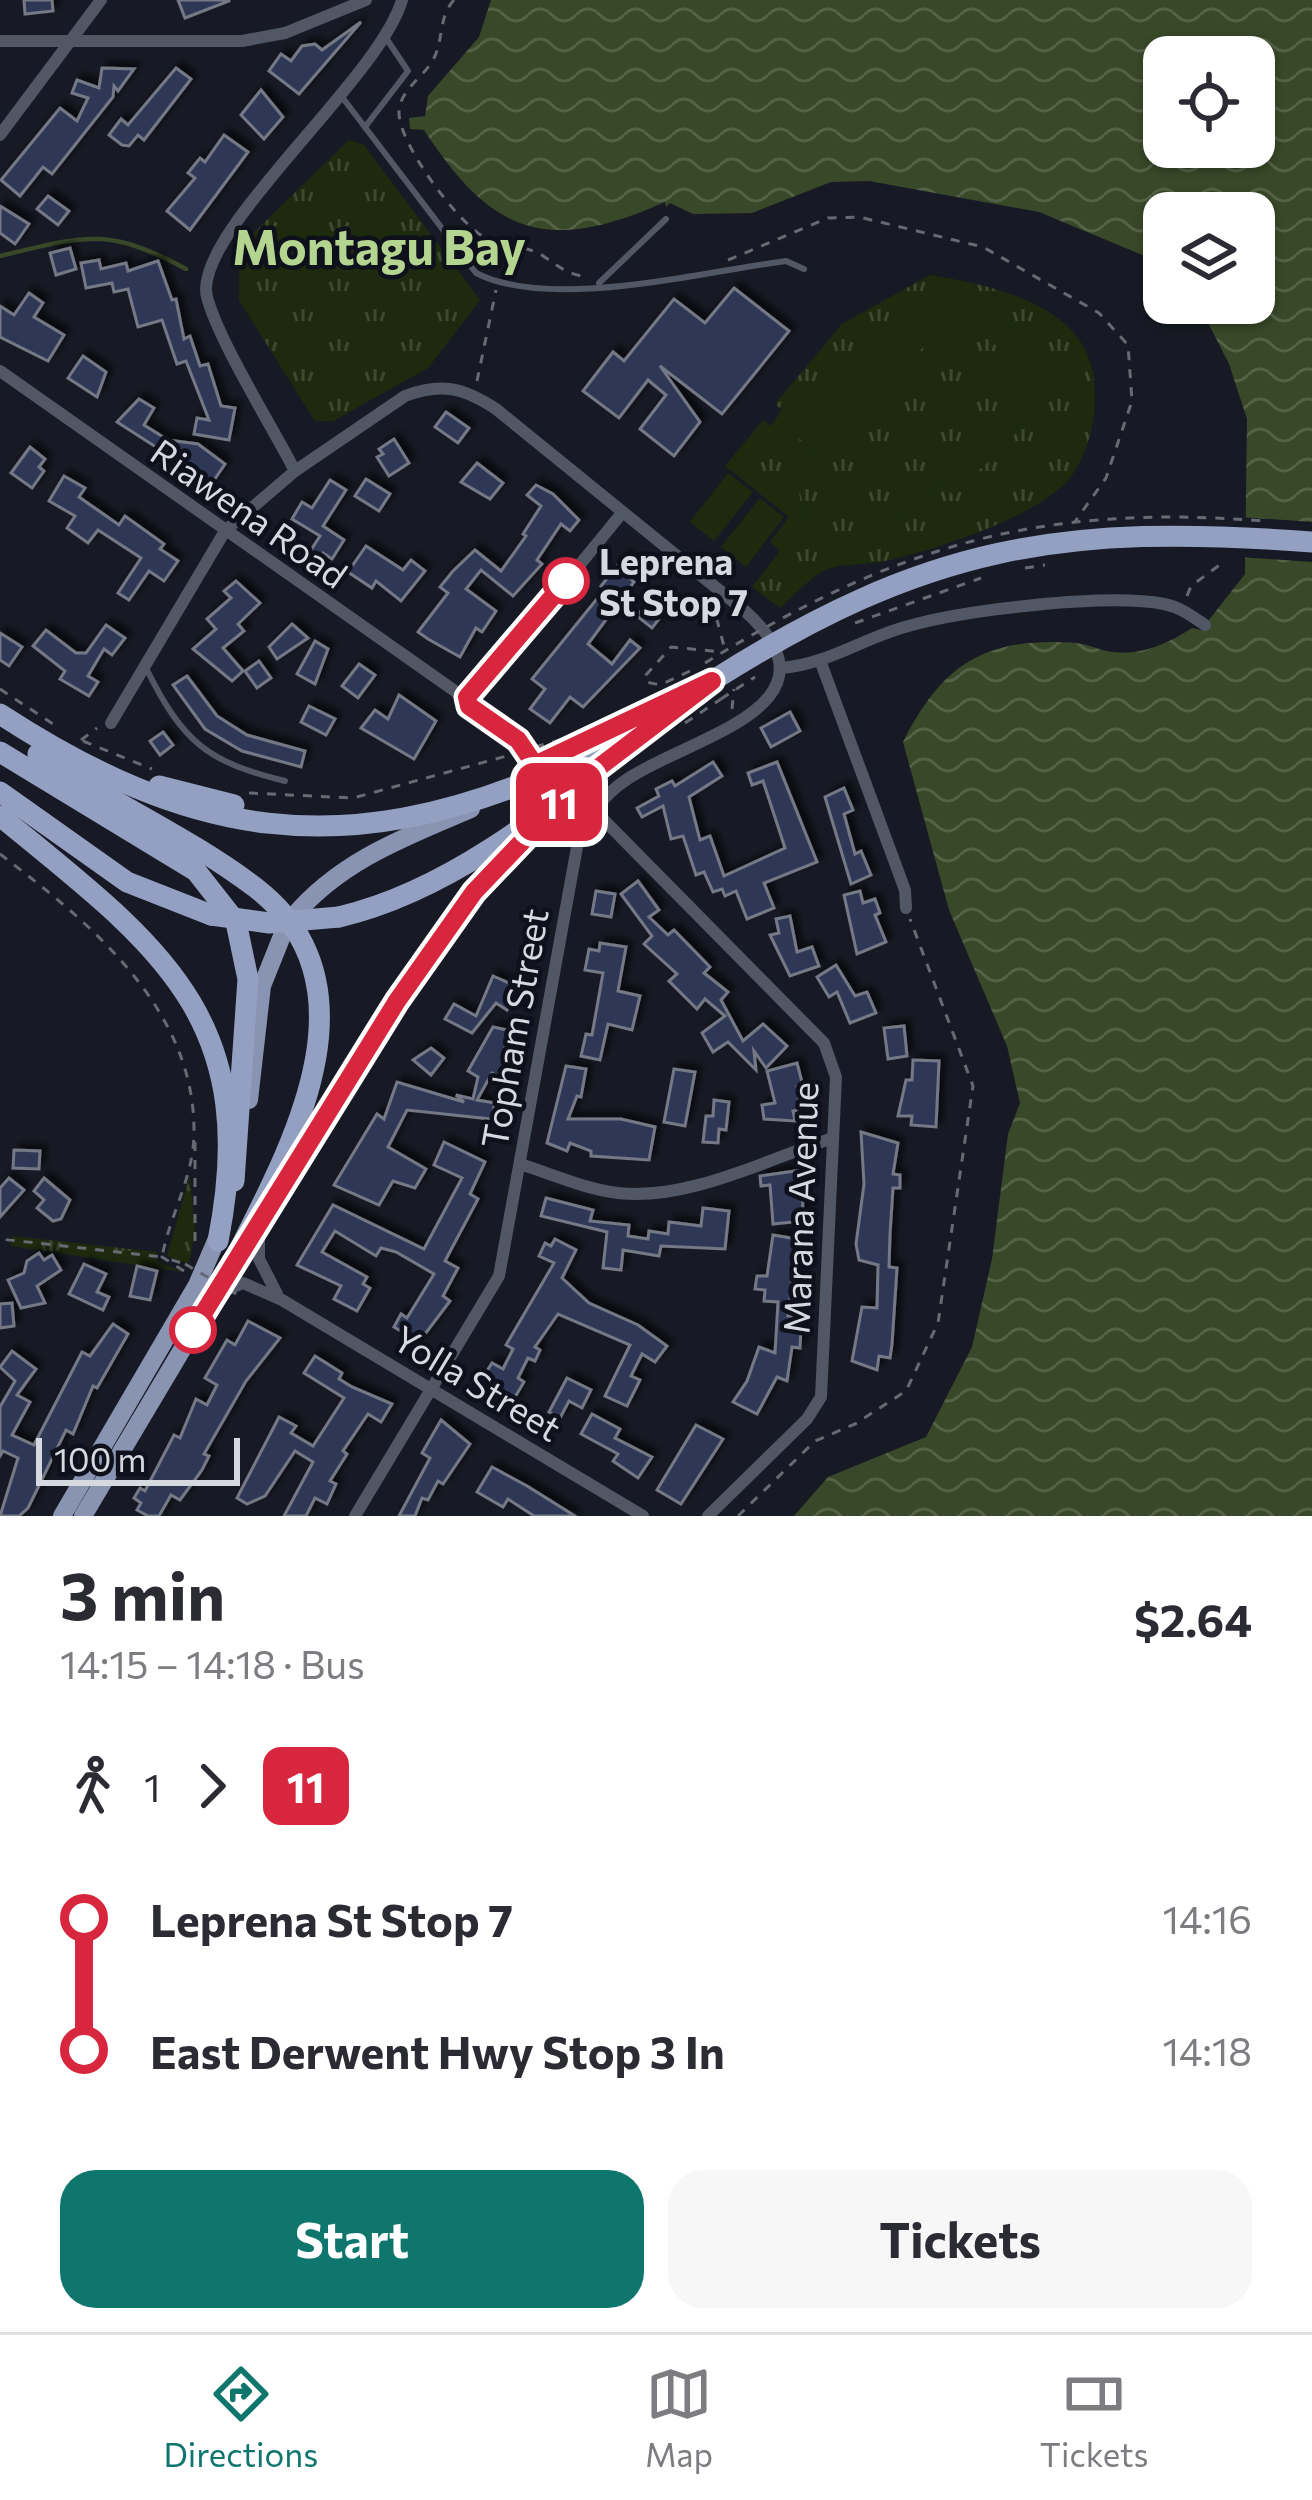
<!DOCTYPE html>
<html lang="en">
<head>
<meta charset="utf-8">
<style>
  body { margin:0; font-family:Commissioner,sans-serif; background:#f7f7f7; color:#2b2b33; height:100vh; display:flex; flex-direction:column; font-size:45px; white-space:nowrap }
  * { box-sizing:border-box; margin:0 }
  p { font-size:39px; color:#7c7c81 }
  .icon { flex:none; width:66px; height:66px; fill:none; stroke:currentColor; stroke-width:2; stroke-linecap:round; stroke-linejoin:round }
  .map { position:relative; height:1516px; overflow:hidden }
  .panel { display:flex; flex-direction:column; background:#fff; flex:1 }
  .panel>* { flex:none }
  .badge { padding:0 24px; border-radius:18px; font-size:42px; line-height:78px }
  .buttons { position:absolute; left:1143px; top:36px; display:grid; gap:24px }
  .buttons a { display:grid; place-items:center; width:132px; height:132px; border-radius:24px; background:#fff; box-shadow:0 3px 9px #0004; font-size:60px }
  .scale { position:absolute; left:36px; bottom:30px; width:204px; box-sizing:border-box; padding-left:12px; border:6px solid #d6d9e0; border-top:0; font-size:33px; line-height:42px; white-space:nowrap; color:#d6d9e0; -webkit-text-stroke:9px #0e111b; paint-order:stroke }
  .map>.badge { position:absolute; translate:-50% -50%; box-shadow:0 0 0 6px #fff }
  .legs { display:flex; align-items:center; gap:18px; height:132px; padding:0 60px; font-size:39px }
  .legs p { margin-inline-start:auto }
  .head { display:flex; align-items:center; justify-content:space-between; height:204px; padding:0 60px }
  h1 { font-size:66px; font-weight:700; line-height:90px }
  .cta { display:flex; gap:24px; margin-top:auto; padding:24px 60px }
  .cta a { flex:1; height:138px; border-radius:36px; background:#0f766e; color:#fff; font-size:48px; font-weight:700; line-height:138px; text-align:center }
  .cta a+a { background:#f7f7f7; color:#2b2b33 }
  ul { padding:0 60px; list-style:none }
  li { display:flex; align-items:center; gap:42px; height:132px; font-size:45px }
  li i { display:grid; place-items:center; width:18px; height:100%; margin:0 15px; background:currentColor }
  li i::after { content:''; width:30px; height:30px; margin:-15px; border:9px solid; border-radius:50%; background:#fff }
  li p { margin-inline-start:auto }
  li:first-child i { background:linear-gradient(#0000 50%,currentColor 0) }
  li:last-child i { background:linear-gradient(currentColor 50%,#0000 0) }
  .menu { display:flex; justify-content:space-around; align-items:center; height:168px; border-top:3px solid #e1e1e2; background:#fff; font-size:33px; color:#7c7c81 }
  .menu a { display:grid; justify-items:center; gap:6px }
  .menu .selected { color:#0f766e }
  .map>svg:first-child { display:block }
  .grass { fill:url(#grass-tufts) }
  .pitch { fill:#1d2a0e; fill-rule:evenodd }
  .water { fill:url(#water-waves); fill-rule:evenodd }
  .pier { fill:#171a24 }
  .lines { fill:none; stroke-linecap:round; stroke-linejoin:round }
  .stream { stroke:#394828; stroke-width:4.5 }
  .building { fill:#2f3957; stroke:#747985; stroke-width:3; filter:url(#shadow) }
  .path { stroke:#676a73; stroke-width:3; stroke-dasharray:9 9; stroke-linecap:butt }
  .service { stroke:#515765; stroke-width:6 }
  .minor { stroke:#515765; stroke-width:12 }
  .primary { stroke:#8994b2; stroke-width:18 }
  .trunk { stroke:#94a0c1; stroke-width:21 }
  .path-bridge { stroke:#676a73; stroke-width:3; stroke-dasharray:9 9; stroke-linecap:butt }
  .trunk-bridge { stroke:#94a0c1; stroke-width:21 }
  .line-1-casing { stroke:#fff; stroke-width:27 }
  .line-1 { stroke:#d7263d; stroke-width:18 }
  .stop-1-dot { fill:#fff; stroke:#d7263d; stroke-width:6 }
  .labels { text-anchor:middle; dominant-baseline:central; stroke-width:9; stroke-linejoin:round; paint-order:stroke }
  .street-label { font-size:36px; fill:#d6d9e0; stroke:#0e111b }
  .stop-label { font-size:36px; font-weight:bold; fill:#d6d9e0; stroke:#0e111b; text-anchor:start }
  .district-label { font-size:48px; font-weight:bold; fill:#b3d58f; stroke:#0e111b }
</style>
</head>
<body>
<div class="map">
<svg width="1312" height="1516" viewBox="0 0 1312 1516">
  <defs>
    <pattern id="grass-tufts" width="24" height="20" patternUnits="userSpaceOnUse" patternTransform="scale(3)"><rect width="24" height="20" fill="#1d2a0e"/><path d="M3 7l-1-3M5 7V3M7 7l1-3M15 17l-1-3M17 17v-4M19 17l1-3" fill="none" stroke="#3d4831"/></pattern>
    <pattern id="water-waves" width="16" height="10" patternUnits="userSpaceOnUse" patternTransform="scale(3)"><rect width="16" height="10" fill="#394828"/><path d="M0 5q4-4 8 0t8 0" fill="none" stroke="#556247"/></pattern>
    <filter id="shadow"><feDropShadow dx="5.5" dy="-5.5" stdDeviation="3" flood-color="#0009"/></filter>
  </defs>
  <rect width="100%" height="100%" fill="#171a24"/>
  <g class="grass">
    <polygon points="349,140 364,145 480,300 428,368 333,421 315,421 239,300 239,247"/>
    <path d="M930,275C984,284 1074,301 1091,365C1100,399 1093,450 1069,479C1035,518 935,550 885,561C867,565 847,563 830,568C812,574 794,596 780,608L752,587L780,551L770,542L789,517L725,466L763,420L771,426L782,410L775,404L842,324Z"/>
    <polygon points="190,1175 195,1232 189,1264 167,1256"/>
    <polygon points="12,1236 157,1252 157,1261 183,1272 11,1246"/>
  </g>
  <g class="pitch">
    <path d="M925,305C939,315 968,303 988,311C1008,319 1025,336 1032,357C1053,419 991,457 952,494L940,484C921,504 900,537 873,548C807,573 768,494 807,446L791,431ZM958,331C1000,333 1024,369 1009,408C972,444 920,506 879,533C827,567 776,501 810,454L929,342Z"/>
    <polygon points="728,473 753,492 714,541 690,522"/>
    <polygon points="760,498 784,517 746,567 721,547"/>
  </g>
  <path class="water" d="M491,0H1312V1516H794L828,1477L926,1437L972,1347L992,1259L1008,1134L1020,1103L1007,1046L949,910L903,742C942,664 986,636 1076,643C1089,644 1100,651 1113,652C1141,656 1169,643 1192,628L1201,630L1245,574L1247,419L1229,364L1198,303H1254V213H1164V264L1039,212L869,181L831,182L752,213L693,214L670,203L666,207L665,202C548,254 493,236 424,130L410,129L409,118L425,116L428,96L479,37ZM1164,57H1254V147H1164Z"/>
  <polygon class="pier" points="1240,517 1312,522 1312,562 1239,557"/>
  <g class="lines">
    <path class="stream" d="M0,256C84,236 107,226 186,269"/>
  </g>
  <g class="building">
    <polygon points="24,0 52,0 53,11 25,14"/>
    <polygon points="178,0 229,0 229,1 185,18"/>
    <polygon points="361,22 299,94 269,71 281,54 291,61 302,46 315,44 322,50"/>
    <polygon points="102,68 134,69 118,91 114,86 113,97 52,174 43,167 20,196 1,180 60,108 77,121 88,98 72,93 77,80 99,88"/>
    <polygon points="176,68 191,79 144,140 138,135 129,146 122,145 109,135 121,119 128,125"/>
    <polygon points="261,90 283,117 264,139 241,115"/>
    <polygon points="224,135 248,152 190,230 167,211 195,178 188,173 200,158 205,162"/>
    <polygon points="48,196 69,211 58,225 37,209"/>
    <polygon points="0,206 29,224 15,244 0,233"/>
    <polygon points="70,248 76,269 56,275 50,253"/>
    <polygon points="99,260 101,269 126,263 128,271 158,261 172,300 176,299 184,339 190,336 200,366 208,364 221,406 235,408 229,440 194,434 197,418 209,420 186,361 177,364 162,320 138,327 128,289 114,292 112,283 86,288 81,263"/>
    <polygon points="734,288 789,331 722,414 660,366 700,422 674,456 640,429 666,395 648,380 619,418 583,391 613,352 624,361 674,299 705,323"/>
    <polygon points="29,293 43,303 34,317 64,335 48,361 0,337 0,306 14,315"/>
    <polygon points="83,356 106,372 97,397 68,378"/>
    <polygon points="139,399 154,408 144,425 168,440 198,444 225,464 212,483 117,422"/>
    <polygon points="446,412 469,428 458,443 435,427"/>
    <polygon points="394,439 409,463 389,476 377,457 383,454 379,449"/>
    <polygon points="30,447 45,459 39,467 44,471 32,488 11,473"/>
    <polygon points="477,463 503,483 490,499 461,482"/>
    <polygon points="64,476 85,488 79,497 119,525 125,516 164,544 160,549 178,561 164,581 149,571 129,600 118,593 141,558 98,530 88,543 67,528 75,516 49,501"/>
    <polygon points="366,479 390,494 379,511 355,496"/>
    <polygon points="330,480 346,490 323,526 344,540 332,559 323,553 319,559 309,553 320,536 292,519 302,502 312,508"/>
    <polygon points="536,485 553,494 579,520 570,531 561,524 537,560 542,564 513,596 481,570 466,589 496,611 482,632 476,628 460,657 428,639 418,632 448,593 440,587 453,571 475,550 501,571 526,536 523,534 541,506 527,495"/>
    <polygon points="366,546 403,570 411,560 425,571 401,601 376,581 372,588 348,572"/>
    <polygon points="624,557 632,563 624,573 634,582 588,644 612,664 630,640 640,648 583,707 570,697 550,723 530,709 545,689 532,679 605,589 601,586"/>
    <polygon points="236,581 260,603 238,624 244,631 223,648 243,671 232,681 193,649 216,629 207,619 231,598 224,591"/>
    <polygon points="656,592 669,606 652,628 637,616"/>
    <polygon points="292,624 308,638 277,659 269,647"/>
    <polygon points="106,625 125,638 112,655 104,649 88,676 98,682 89,696 60,679 65,671 33,646 46,630 76,653 86,653"/>
    <polygon points="0,633 22,647 9,666 0,660"/>
    <polygon points="315,641 328,649 315,684 297,674"/>
    <polygon points="259,661 271,678 257,688 245,671"/>
    <polygon points="359,664 375,675 358,698 342,686"/>
    <polygon points="187,676 217,716 247,735 305,751 301,767 242,751 205,729 173,685"/>
    <polygon points="399,695 436,721 414,759 361,728 375,710 388,719"/>
    <polygon points="309,706 335,719 326,735 301,722"/>
    <polygon points="790,712 800,731 771,747 761,728"/>
    <polygon points="163,732 173,745 160,755 150,741"/>
    <polygon points="713,762 722,776 689,797 700,840 710,836 724,876 785,848 763,781 752,785 748,773 777,762 817,862 764,883 774,908 747,919 736,891 725,896 722,889 713,892 704,872 696,875 683,836 671,839 663,806 642,817 637,808 659,796 656,789 672,781 675,786"/>
    <polygon points="844,788 853,810 844,814 855,854 861,851 871,875 851,884 825,797"/>
    <polygon points="638,881 659,910 649,917 668,935 674,930 710,967 704,973 728,992 721,1000 743,1041 763,1024 787,1046 766,1068 754,1051 756,1070 728,1042 713,1052 702,1033 725,1016 705,999 697,1009 669,981 677,974 644,944 652,936 621,894"/>
    <polygon points="596,891 615,894 611,917 592,914"/>
    <polygon points="860,891 863,903 875,899 880,913 875,915 886,942 857,954 844,895"/>
    <polygon points="790,916 797,952 812,947 819,966 790,976 770,935 779,933 776,919"/>
    <polygon points="600,943 626,947 618,991 640,996 632,1030 608,1024 600,1060 581,1056 586,1034 592,1035 603,973 585,970 589,949 599,951"/>
    <polygon points="836,965 855,996 867,992 876,1013 850,1023 837,992 829,997 817,977"/>
    <polygon points="493,976 518,987 507,1010 496,1003 472,1033 445,1019 454,1004 476,1016"/>
    <polygon points="904,1026 907,1056 888,1059 884,1028"/>
    <polygon points="493,1027 507,1030 503,1067 497,1076 492,1073 477,1100 495,1103 491,1119 407,1110 388,1147 426,1169 415,1188 393,1181 379,1205 334,1185 377,1114 384,1119 397,1082 464,1102 456,1095 473,1099 478,1077 468,1071"/>
    <polygon points="431,1048 444,1058 431,1075 413,1060"/>
    <polygon points="913,1060 939,1061 936,1127 911,1125 912,1116 898,1116 906,1080 912,1080"/>
    <polygon points="797,1063 803,1086 797,1087 800,1110 793,1111 795,1121 764,1119 762,1105 775,1103 767,1071"/>
    <polygon points="566,1066 586,1069 581,1097 577,1096 568,1119 621,1119 655,1127 649,1160 591,1156 591,1151 570,1143 567,1151 547,1143"/>
    <polygon points="674,1069 695,1072 685,1126 664,1122"/>
    <polygon points="714,1100 729,1102 726,1130 719,1129 718,1143 703,1142 706,1116 713,1116"/>
    <polygon points="861,1132 898,1143 893,1174 900,1175 900,1188 893,1188 890,1234 889,1267 897,1268 892,1344 890,1358 879,1356 877,1370 852,1361 862,1307 877,1308 878,1265 859,1260 856,1244 864,1184"/>
    <polygon points="444,1142 485,1162 470,1194 478,1199 445,1261 458,1268 443,1296 450,1301 419,1342 394,1327 401,1314 407,1318 434,1274 396,1252 381,1248 376,1256 335,1231 322,1252 367,1277 363,1284 370,1288 357,1311 334,1299 341,1286 297,1265 333,1205 424,1249 462,1178 434,1165"/>
    <polygon points="14,1150 40,1151 39,1169 13,1168"/>
    <polygon points="802,1170 803,1221 773,1224 770,1185 761,1186 760,1176"/>
    <polygon points="9,1178 24,1190 0,1217 0,1188"/>
    <polygon points="44,1178 70,1200 61,1219 53,1221 37,1208 44,1200 34,1191"/>
    <polygon points="546,1198 593,1210 590,1221 629,1225 628,1236 648,1239 649,1231 668,1234 669,1222 701,1226 703,1208 729,1211 725,1249 661,1246 659,1256 623,1250 621,1270 603,1268 607,1232 541,1216"/>
    <polygon points="773,1235 797,1239 788,1316 797,1317 796,1327 801,1327 800,1348 792,1347 787,1381 777,1377 757,1414 733,1402 747,1381 759,1347 775,1353 778,1302 764,1301 765,1290 755,1289 757,1276 767,1276"/>
    <polygon points="555,1239 576,1250 562,1278 589,1303 638,1325 667,1346 655,1362 642,1354 631,1376 640,1380 627,1406 605,1396 630,1345 558,1314 535,1347 540,1350 535,1361 528,1358 518,1378 524,1382 512,1402 482,1379 492,1363 503,1369 513,1349 506,1345 554,1263 539,1256 545,1243 551,1246"/>
    <polygon points="39,1253 44,1260 52,1255 61,1270 37,1286 45,1303 21,1308 8,1280 24,1273 27,1261"/>
    <polygon points="84,1264 106,1274 97,1292 109,1297 103,1310 69,1294"/>
    <polygon points="137,1266 157,1271 150,1300 130,1296"/>
    <polygon points="12,1303 14,1326 0,1328 0,1304"/>
    <polygon points="248,1321 280,1338 246,1381 204,1454 209,1456 202,1470 180,1500 171,1495 159,1516 148,1516 137,1510 141,1503 134,1498 140,1488 145,1491 174,1435 180,1438 196,1399 207,1405 217,1385 205,1378 227,1340 235,1345"/>
    <polygon points="113,1324 128,1334 97,1388 93,1386 73,1434 66,1430 28,1508 19,1516 0,1516 18,1458 3,1451 0,1456 0,1407 15,1381 0,1367 12,1351 36,1369 17,1395 30,1402 12,1435 34,1445 82,1352 90,1356"/>
    <polygon points="315,1356 342,1373 339,1379 352,1387 392,1404 381,1422 368,1414 343,1451 347,1454 330,1481 336,1484 327,1504 315,1498 306,1516 284,1516 313,1462 295,1451 265,1496 247,1504 237,1498 279,1417 296,1426 291,1433 313,1446 344,1398 304,1373"/>
    <polygon points="567,1378 591,1390 582,1408 569,1401 560,1418 549,1412"/>
    <polygon points="592,1414 620,1429 615,1438 652,1457 638,1478 613,1461 618,1454 581,1434"/>
    <polygon points="441,1420 470,1444 443,1484 438,1481 428,1500 422,1498 415,1516 399,1516 430,1458 422,1453"/>
    <polygon points="696,1425 723,1439 681,1504 657,1490"/>
    <polygon points="492,1467 527,1486 575,1516 534,1516 508,1499 503,1507 477,1492"/>
  </g>
  <g class="lines">
    <g class="path">
      <path d="M454,0C438,17 444,40 433,60C423,78 399,90 399,113C399,144 459,225 487,239C503,247 523,245 540,254C558,265 566,275 589,277"/>
      <polyline points="490,243 495,269"/>
      <polyline points="728,260 828,218 859,217 983,247 1099,313 1128,345 1132,401 1106,478 1074,523"/>
      <polyline points="477,381 496,290"/>
      <polyline points="1025,568 1045,565"/>
      <polyline points="1187,596 1191,586 1225,561"/>
      <polyline points="712,601 725,650"/>
      <polyline points="855,623 981,578"/>
      <polyline points="690,671 660,685 646,682 646,675 671,647 722,652"/>
      <polyline points="0,689 59,728"/>
      <polyline points="732,709 734,689"/>
      <polyline points="685,723 721,699"/>
      <polyline points="81,740 97,728"/>
      <polyline points="83,741 152,769"/>
      <polyline points="535,747 588,732"/>
      <polyline points="249,793 353,798 514,754"/>
      <path d="M0,854C89,922 195,1008 194,1132C194,1177 170,1214 162,1257L0,1239"/>
      <polyline points="195,1142 195,1247"/>
      <polyline points="184,1271 162,1257 185,1264"/>
      <polyline points="738,1516 815,1441 855,1424 906,1391 938,1323 973,1086 910,919"/>
    </g>
    <g class="service">
      <path d="M342,97L476,273C550,311 701,272 786,261L804,269"/>
      <polyline points="365,127 408,71 386,38"/>
      <polyline points="599,283 666,219"/>
      <path d="M147,670C183,742 207,762 285,781"/>
      <polyline points="467,697 469,706 519,740 535,765"/>
    </g>
    <g class="minor">
      <polyline points="0,41 242,41 285,33 366,0"/>
      <polyline points="0,135 101,0"/>
      <polyline points="0,371 462,696 474,694 622,513"/>
      <path d="M295,471C272,426 219,342 207,297C191,234 379,80 402,0"/>
      <polyline points="821,663 905,890 906,908"/>
      <path d="M782,668C827,664 862,639 905,627C962,610 1107,593 1164,604C1180,607 1192,616 1205,625"/>
      <path d="M111,723L225,531L295,471L405,396C442,382 464,388 496,409L746,612C850,707 686,738 626,780C605,794 590,814 579,836L499,1276L355,1516"/>
      <polyline points="594,810 824,1043 836,1077 821,1397 807,1419 708,1516"/>
      <path d="M520,1164C552,1174 585,1189 618,1193C688,1201 768,1159 833,1138"/>
      <polyline points="259,1224 259,1259 277,1294"/>
      <polyline points="219,1293 243,1283 282,1300 643,1516"/>
    </g>
    <g class="primary">
      <path d="M293,917C340,861 405,837 471,809"/>
      <polyline points="249,1100 262,986 284,931"/>
      <polyline points="273,1200 435,943 531,830"/>
      <polyline points="62,1516 197,1285 222,1227"/>
      <polyline points="83,1516 236,1259"/>
    </g>
    <g class="trunk">
      <path d="M0,714C189,837 341,863 553,771C608,746 657,708 712,681"/>
      <polyline points="0,752 196,871 236,922 248,979 234,1181"/>
      <path d="M38,754C109,802 189,837 256,888C386,989 285,1158 229,1270"/>
      <polyline points="159,786 234,805"/>
      <polyline points="0,792 127,882 211,915"/>
      <path d="M0,816C156,944 263,1015 218,1241"/>
      <path d="M339,917C463,888 569,792 668,715"/>
    </g>
    <g class="path-bridge">
      <path d="M705,663C895,546 1039,503 1264,521"/>
      <polyline points="721,699 755,677"/>
      <polyline points="185,1264 211,1279"/>
      <polyline points="213,1280 238,1295"/>
    </g>
    <g class="trunk-bridge">
      <path d="M712,681C926,545 1062,523 1312,542"/>
      <polyline points="211,915 269,923 339,917"/>
    </g>
  </g>
  <g class="lines">
    <defs>
      <polyline id="line-1" points="193,1330 397,1001 474,892 577,784 712,681 535,765 518,740 469,706 467,697 566,581"/>
    </defs>
    <use href="#line-1" class="line-1-casing"/>
    <use href="#line-1" class="line-1"/>
  </g>
  <g class="stop-1-dot">
    <circle cx="566" cy="581" r="21"/>
    <circle cx="193" cy="1330" r="21"/>
  </g>
  <g class="labels">
    <g class="street-label">
      <text transform="translate(250 512) rotate(35)">Riawena Road</text>
      <text transform="translate(513 1028) rotate(-80)">Topham Street</text>
      <text transform="translate(799 1208) rotate(-88)">Marana Avenue</text>
      <text transform="translate(478 1382) rotate(31)">Yolla Street</text>
    </g>
    <g class="stop-label">
      <text x="599" y="560">Leprena<tspan x="599" dy="41">St Stop 7</tspan></text>
    </g>
    <g class="district-label">
      <text x="379" y="245">Montagu Bay</text>
    </g>
  </g>
</svg>
<div class="buttons">
<a><svg class="icon" aria-label="locate" viewBox="0 0 24 24"><circle cx="12" cy="12" r="6"/><path d="M12 2v4M12 18v4M2 12h4M18 12h4"/></svg></a>
<a><svg class="icon" aria-label="layers" viewBox="0 0 24 24"><path d="M12 4l9 5-9 5-9-5zM3 14l9 5 9-5"/></svg></a>
</div>
<div class="scale">100 m</div>
<b class="badge" style="left:559px;top:802px;background:#d7263d;color:#fff">11</b>
</div>
<section class="panel">
<div class="head"><div><h1>3 min</h1><p>14:15 – 14:18 · Bus</p></div><b>$2.64</b></div>
<div class="legs"><svg class="icon" aria-label="walk" viewBox="0 0 24 24"><circle cx="13" cy="4" r="2"/><path d="M13 8l-2 6 4 7M11 14l-3 7M7 12l3-4h3l4 4"/></svg>1<svg class="icon" aria-label="forward" viewBox="0 0 24 24"><path d="M9 5l7 7-7 7"/></svg><b class="badge" style="background:#d7263d;color:#fff">11</b></div>
<ul>
<li><i style="color:#d7263d"></i><b>Leprena St Stop 7</b><p>14:16</p></li>
<li><i style="color:#d7263d"></i><b>East Derwent Hwy Stop 3 In</b><p>14:18</p></li>
</ul>
<div class="cta"><a>Start</a><a>Tickets</a></div>
</section>
<nav class="menu">
<a class="selected"><svg class="icon" aria-label="directions" viewBox="0 0 24 24"><path d="M12 3l9 9-9 9-9-9zM9 14v-3h6M13 9l2 2-2 2"/></svg>Directions</a>
<a><svg class="icon" aria-label="map" viewBox="0 0 24 24"><path d="M3 6l6-2 6 2 6-2v14l-6 2-6-2-6 2zM9 4v14M15 6v14"/></svg>Map</a>
<a><svg class="icon" aria-label="tickets" viewBox="0 0 24 24"><path d="M3 7h18v10H3zM15 7v10"/></svg>Tickets</a>
</nav>
</body>
</html>
